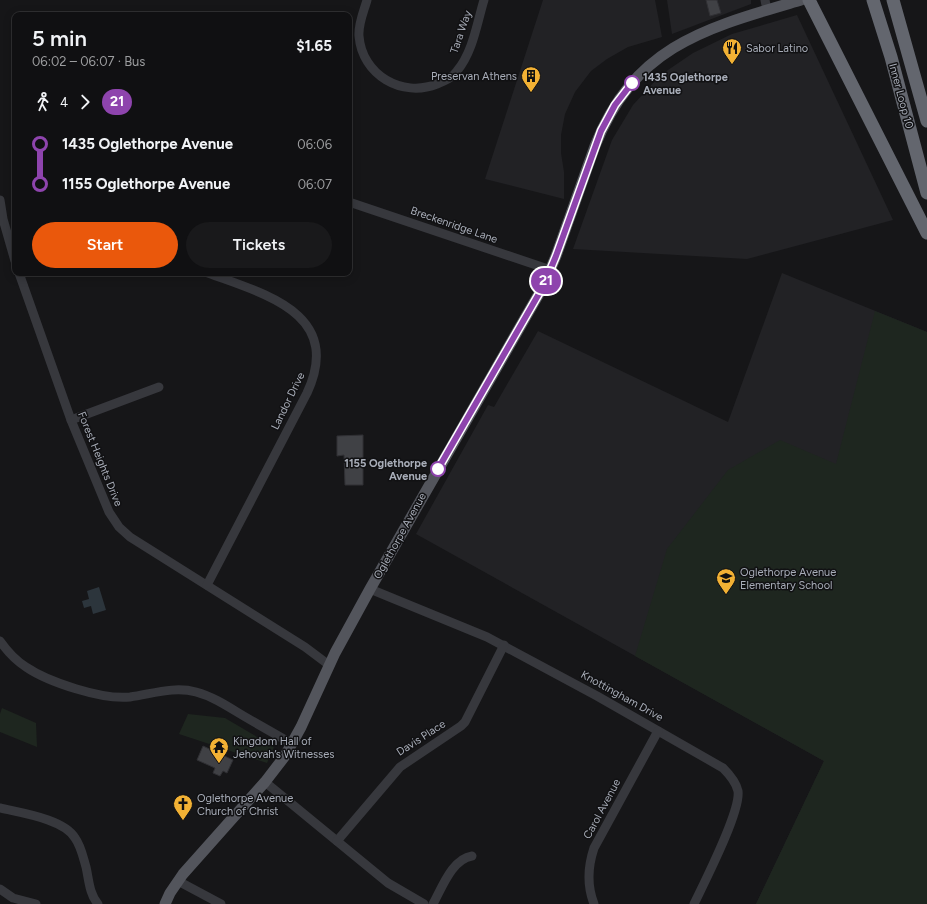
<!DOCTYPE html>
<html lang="en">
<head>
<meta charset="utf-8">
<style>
  body { margin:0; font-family:Figtree,sans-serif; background:#19191b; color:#f1f3f6; height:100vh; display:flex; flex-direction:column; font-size:15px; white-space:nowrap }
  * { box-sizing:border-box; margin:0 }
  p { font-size:13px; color:#9c9d9f }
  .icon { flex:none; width:22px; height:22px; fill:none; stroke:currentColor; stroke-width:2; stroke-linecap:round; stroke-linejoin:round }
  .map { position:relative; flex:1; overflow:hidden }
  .drawer { position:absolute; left:12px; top:12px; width:340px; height:264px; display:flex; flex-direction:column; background:#101012; border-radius:8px; box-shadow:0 2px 10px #0003,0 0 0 1px #303032 }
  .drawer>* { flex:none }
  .badge { padding:0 8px; border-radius:13px; font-size:14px; line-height:26px }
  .map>.badge { position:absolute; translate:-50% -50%; box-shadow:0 0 0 2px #fff }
  .legs { display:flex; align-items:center; gap:6px; height:44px; padding:0 20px; font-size:13px }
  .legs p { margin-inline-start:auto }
  .overview { display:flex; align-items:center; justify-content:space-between; height:68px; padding:0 20px }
  h1 { font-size:22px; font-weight:600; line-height:30px }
  .action { display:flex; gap:8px; margin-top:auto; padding:8px 20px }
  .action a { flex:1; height:46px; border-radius:24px; background:#ea580c; color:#fff; font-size:16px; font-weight:600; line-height:46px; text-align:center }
  .action a+a { background:#19191b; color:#f1f3f6 }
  ul { padding:0 20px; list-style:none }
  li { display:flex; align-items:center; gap:14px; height:40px; font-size:15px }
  li i { display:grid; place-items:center; width:6px; height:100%; margin:0 5px; background:currentColor }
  li i::after { content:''; width:10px; height:10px; margin:-5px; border:3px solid; border-radius:50%; background:#101012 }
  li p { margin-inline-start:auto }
  li:first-child i { background:linear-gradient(#0000 50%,currentColor 0) }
  li:last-child i { background:linear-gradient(currentColor 50%,#0000 0) }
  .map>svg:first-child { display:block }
  .built { fill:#222225 }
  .green { fill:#1e261f }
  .water { fill:#2c353c }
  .building { fill:#404145; stroke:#303034 }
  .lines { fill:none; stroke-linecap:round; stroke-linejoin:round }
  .minor { stroke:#37383d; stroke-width:9 }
  .major { stroke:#53555c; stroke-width:11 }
  .highway { stroke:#63666e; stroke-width:13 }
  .line-1-casing { stroke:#fff; stroke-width:9 }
  .line-1 { stroke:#8e44ad; stroke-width:6 }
  .stop-1-dot { fill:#fff; stroke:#8e44ad; stroke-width:2 }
  .labels { text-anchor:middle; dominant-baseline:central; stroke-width:3; stroke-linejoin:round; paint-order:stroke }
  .street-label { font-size:11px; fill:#a8adb8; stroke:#111113 }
  .poi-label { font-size:11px; fill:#a8adb8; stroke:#111113; text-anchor:start }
  .stop-label { font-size:11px; font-weight:bold; fill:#a8adb8; stroke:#111113; text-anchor:start }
</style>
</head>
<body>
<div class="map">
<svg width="927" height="904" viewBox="0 0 927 904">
  <rect width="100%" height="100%" fill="#161618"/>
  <g class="built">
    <polygon points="543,0 655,0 662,37 628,47 607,59 591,71 575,92 565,114 561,135 561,153 564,172 564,199 485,179"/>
    <polygon points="667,0 751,0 751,4 672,34"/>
    <polygon points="797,15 893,220 747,259 573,249 612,140 633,105 655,81 668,70 693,53 732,34"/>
    <polygon points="782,273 927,332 927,904 756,904 824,761 416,534 488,405 494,407 538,331 728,422"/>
  </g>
  <g class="green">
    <polygon points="875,311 927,332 927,904 756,904 824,761 635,656 667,549 728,470 780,440 836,464"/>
    <polygon points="2,708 36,723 37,747 0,732 0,714"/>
    <polygon points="188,714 225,718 274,747 267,763 179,734"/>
  </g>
  <polygon class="water" points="99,587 106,610 93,614 91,606 84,608 82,601 89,599 87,591"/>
  <g class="building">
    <polygon points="706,0 717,0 721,13 710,16"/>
    <polygon points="363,435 363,485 345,485 344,455 337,456 337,436"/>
    <polygon points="203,746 233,760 227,773 223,771 220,776 213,773 215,768 197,760"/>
  </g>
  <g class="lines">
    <g class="minor">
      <path d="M367,0C364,11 358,24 359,36C362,75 402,98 437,84C445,81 452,78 457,71C473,52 477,23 484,0"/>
      <polyline points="765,0 767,10"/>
      <polyline points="0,200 3,219 15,261"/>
      <polyline points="349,202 551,270"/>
      <polyline points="19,273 71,420 109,512 119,527 130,537 305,647 329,665"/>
      <polyline points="71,420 159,387"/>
      <path d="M207,585L307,393C344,313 264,294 208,273"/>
      <path d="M370,589L487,637L597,696L723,768C729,774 736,782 738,791C741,811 705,881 694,904"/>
      <path d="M0,641C7,651 15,660 26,667C48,682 102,700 130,697C152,694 174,686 196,692C211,696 224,704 237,712C255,723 274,733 292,744"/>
      <polyline points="265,782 388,883 424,904"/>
      <path d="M0,808C21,813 64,819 75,838C81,846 83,857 86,867C89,880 89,893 98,904"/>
      <polyline points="337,841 400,767 461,726 465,722 504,645"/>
      <polyline points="178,881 221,904"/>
      <polyline points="0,889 13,898 36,904"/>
      <path d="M433,904C442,888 452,859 472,856"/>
      <path d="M594,904C587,886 588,866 594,848L658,731"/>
    </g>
    <path class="major" d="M165,904L170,893L183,874L265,782L285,756L301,727L335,653L370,589L544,285L556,256L595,146C635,45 706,28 801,0"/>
    <g class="highway">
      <polyline points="809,0 927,233"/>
      <polyline points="873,0 891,57 927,193"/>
      <polyline points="893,0 927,121"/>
    </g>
  </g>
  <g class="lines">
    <defs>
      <polyline id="line-1" points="438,469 544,285 556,256 601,131 615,105 632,83"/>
    </defs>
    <use href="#line-1" class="line-1-casing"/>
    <use href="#line-1" class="line-1"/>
  </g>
  <defs>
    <symbol id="restaurant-pin" viewBox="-11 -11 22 30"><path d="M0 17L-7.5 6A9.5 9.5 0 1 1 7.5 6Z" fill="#f2b134" stroke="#111113"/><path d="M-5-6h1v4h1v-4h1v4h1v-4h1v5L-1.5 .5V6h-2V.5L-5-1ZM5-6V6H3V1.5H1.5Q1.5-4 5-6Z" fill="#111"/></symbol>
    <symbol id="building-pin" viewBox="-11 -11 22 30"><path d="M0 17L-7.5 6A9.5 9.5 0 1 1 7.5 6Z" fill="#f2b134" stroke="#111113"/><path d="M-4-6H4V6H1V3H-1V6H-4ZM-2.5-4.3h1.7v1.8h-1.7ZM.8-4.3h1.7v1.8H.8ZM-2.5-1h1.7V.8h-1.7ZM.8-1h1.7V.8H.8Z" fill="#111"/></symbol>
    <symbol id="school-pin" viewBox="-11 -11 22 30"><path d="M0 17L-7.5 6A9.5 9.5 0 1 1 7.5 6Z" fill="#f2b134" stroke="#111113"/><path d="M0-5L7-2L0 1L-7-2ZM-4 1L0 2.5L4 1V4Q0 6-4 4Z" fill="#111"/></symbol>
    <symbol id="temple-pin" viewBox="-11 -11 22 30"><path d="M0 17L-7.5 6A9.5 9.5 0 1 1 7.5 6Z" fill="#f2b134" stroke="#111113"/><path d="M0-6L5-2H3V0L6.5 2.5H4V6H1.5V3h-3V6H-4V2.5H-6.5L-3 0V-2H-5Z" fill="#111"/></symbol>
    <symbol id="church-pin" viewBox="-11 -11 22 30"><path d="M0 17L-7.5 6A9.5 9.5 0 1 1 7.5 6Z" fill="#f2b134" stroke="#111113"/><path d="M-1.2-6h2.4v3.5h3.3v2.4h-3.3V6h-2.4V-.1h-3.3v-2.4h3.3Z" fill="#111"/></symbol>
  </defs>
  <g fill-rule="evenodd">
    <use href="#restaurant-pin" x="721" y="37" width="22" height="30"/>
    <use href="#building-pin" x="520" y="65" width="22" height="30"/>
    <use href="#school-pin" x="715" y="567" width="22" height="30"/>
    <use href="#temple-pin" x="208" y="736" width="22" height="30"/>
    <use href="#church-pin" x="172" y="793" width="22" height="30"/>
  </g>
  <g class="stop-1-dot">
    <circle cx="632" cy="83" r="7"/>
    <circle cx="438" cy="469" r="7"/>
  </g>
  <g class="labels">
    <g class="street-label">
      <text transform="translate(461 32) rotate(-71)">Tara Way</text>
      <text transform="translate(901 96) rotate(75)">Inner Loop 10</text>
      <text transform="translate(454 225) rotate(19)">Breckenridge Lane</text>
      <text transform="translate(288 401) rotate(-64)">Landor Drive</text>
      <text transform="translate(100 459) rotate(68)">Forest Heights Drive</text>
      <text transform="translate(400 536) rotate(-61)">Oglethorpe Avenue</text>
      <text transform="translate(622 696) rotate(29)">Knottingham Drive</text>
      <text transform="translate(421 738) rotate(-33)">Davis Place</text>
      <text transform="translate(602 809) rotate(-62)">Carol Avenue</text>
    </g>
    <g class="poi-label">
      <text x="746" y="48">Sabor Latino</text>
      <text x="517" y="76" text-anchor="end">Preservan Athens</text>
      <text x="740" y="572">Oglethorpe Avenue<tspan x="740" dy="13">Elementary School</tspan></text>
      <text x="233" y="741">Kingdom Hall of<tspan x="233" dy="13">Jehovah’s Witnesses</tspan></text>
      <text x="197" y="798">Oglethorpe Avenue<tspan x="197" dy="13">Church of Christ</tspan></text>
    </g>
    <g class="stop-label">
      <text x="643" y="77">1435 Oglethorpe<tspan x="643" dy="13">Avenue</tspan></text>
      <text x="427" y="463" text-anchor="end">1155 Oglethorpe<tspan x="427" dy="13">Avenue</tspan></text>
    </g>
  </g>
</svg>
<b class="badge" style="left:546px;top:281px;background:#8e44ad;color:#fff">21</b>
<section class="drawer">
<div class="overview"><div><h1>5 min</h1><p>06:02 – 06:07 · Bus</p></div><b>$1.65</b></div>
<div class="legs"><svg class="icon" aria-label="walk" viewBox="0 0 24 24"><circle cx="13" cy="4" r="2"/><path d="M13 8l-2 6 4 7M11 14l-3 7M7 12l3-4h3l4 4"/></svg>4<svg class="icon" aria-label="forward" viewBox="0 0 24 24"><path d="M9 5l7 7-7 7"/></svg><b class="badge" style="background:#8e44ad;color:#fff">21</b></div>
<ul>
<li><i style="color:#8e44ad"></i><b>1435 Oglethorpe Avenue</b><p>06:06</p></li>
<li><i style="color:#8e44ad"></i><b>1155 Oglethorpe Avenue</b><p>06:07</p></li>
</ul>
<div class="action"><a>Start</a><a>Tickets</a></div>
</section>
</div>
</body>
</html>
